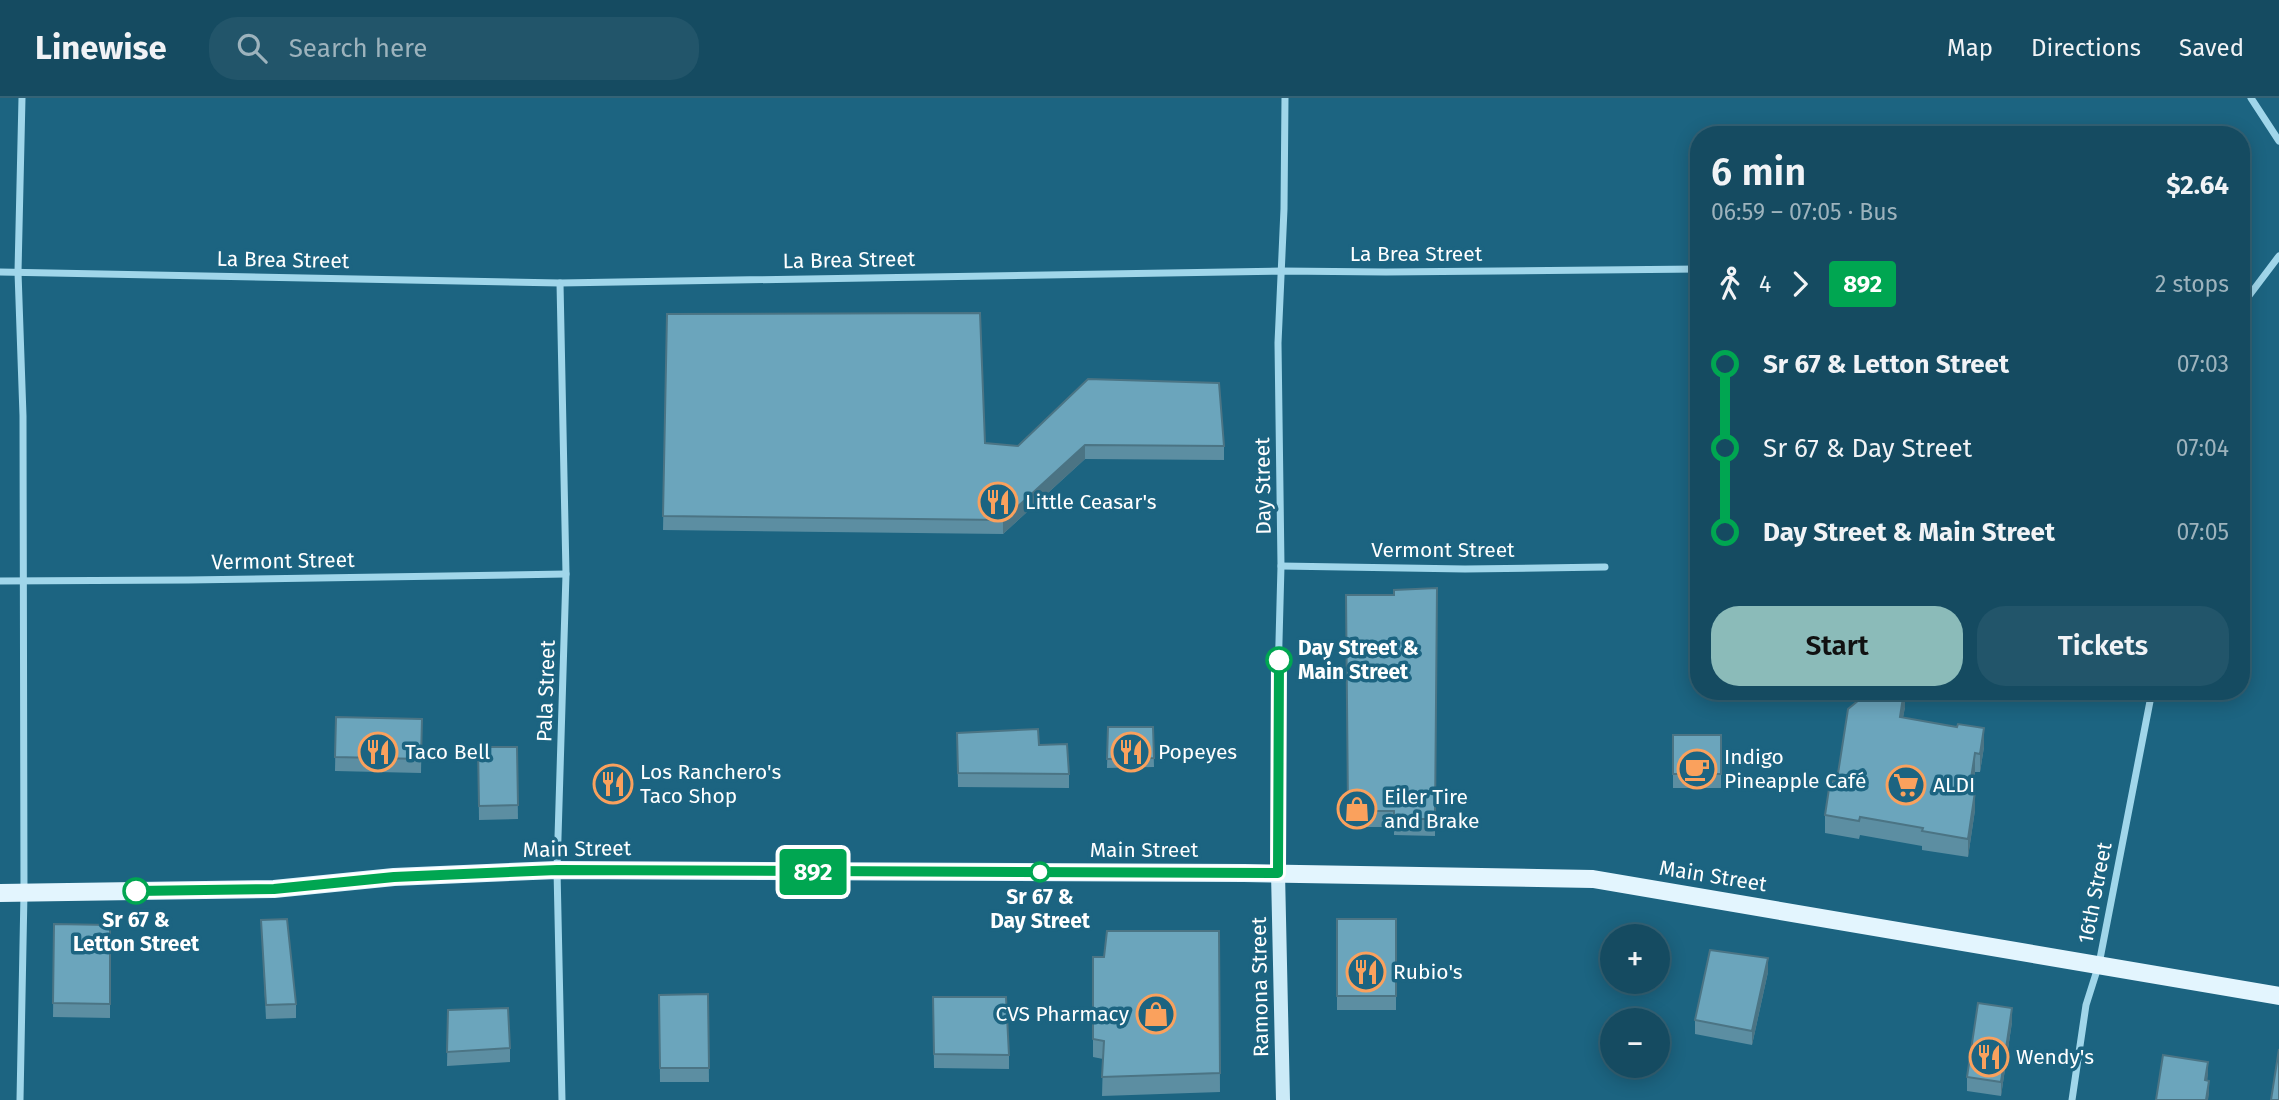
<!DOCTYPE html>
<html lang="en">
<head>
<meta charset="utf-8">
<style>
  body { margin:0; font-family:"Fira Sans",sans-serif; background:#22556a; color:#f1f3f6; height:100vh; display:flex; flex-direction:column; font-size:26px; white-space:nowrap }
  * { box-sizing:border-box; margin:0 }
  p { font-size:23px; color:#9db3bd }
  .icon { flex:none; width:38px; height:38px; fill:none; stroke:currentColor; stroke-width:2; stroke-linecap:round; stroke-linejoin:round }
  .map { position:relative; flex:1; overflow:hidden }
  .side { position:absolute; left:1690px; top:28px; width:560px; height:574px; display:flex; flex-direction:column; background:#154b61; border-radius:28px; box-shadow:0 4px 18px #0003,0 0 0 2px #346376 }
  .side>* { flex:none }
  .badge { padding:0 14px; border-radius:5px; font-size:24px; line-height:46px }
  .controls { position:absolute; left:1600px; top:826px; display:grid; gap:14px }
  .controls a { display:grid; place-items:center; width:70px; height:70px; border-radius:50%; background:#154b61; box-shadow:0 4px 18px #0003,0 0 0 2px #346376; font-size:35px }
  .map>.badge { position:absolute; translate:-50% -50%; box-shadow:0 0 0 4px #fff }
  .legs { display:flex; align-items:center; gap:10px; height:77px; padding:0 21px; font-size:23px }
  .legs p { margin-inline-start:auto }
  .headline { display:flex; align-items:center; justify-content:space-between; height:119px; padding:0 21px }
  h1 { font-size:38px; font-weight:600; line-height:52px }
  .button { display:flex; gap:14px; margin-top:auto; padding:14px 21px }
  .button a { flex:1; height:80px; border-radius:28px; background:#8bbbb9; color:#111; font-size:28px; font-weight:600; line-height:80px; text-align:center }
  .button a+a { background:#22556a; color:#f1f3f6 }
  ul { padding:0 21px; list-style:none }
  li { display:flex; align-items:center; gap:24px; height:84px; font-size:26px }
  li i { display:grid; place-items:center; width:10px; height:100%; margin:0 9px; background:currentColor }
  li i::after { content:''; width:18px; height:18px; margin:-9px; border:5px solid; border-radius:50%; background:#154b61 }
  li p { margin-inline-start:auto }
  li:first-child i { background:linear-gradient(#0000 50%,currentColor 0) }
  li:last-child i { background:linear-gradient(currentColor 50%,#0000 0) }
  header { display:flex; align-items:center; gap:42px; box-sizing:border-box; height:98px; padding:0 35px; background:#154b61; border-bottom:2px solid #346376 }
  header strong { font-size:33px }
  nav { display:flex; gap:38px; margin-inline-start:auto; font-size:24px }
  .search { width:490px; height:63px; background:#22556a; display:flex; align-items:center; gap:18px; box-sizing:border-box; padding:0 24px; border-radius:28px; color:#9db3bd; font-size:26px }
  .map>svg:first-child { display:block }
  .lines { fill:none; stroke-linecap:round; stroke-linejoin:round }
  .minor { stroke:#a0d6ea; stroke-width:7 }
  .secondary { stroke:#cbeaf7; stroke-width:14 }
  .primary { stroke:#e3f5fe; stroke-width:18 }
  .wall { fill:#5c8ea2 }
  .shaded-wall { fill:#4b7484 }
  .building { fill:#6ba5bc; stroke:#4b7484; stroke-width:2 }
  .line-1-casing { stroke:#fff; stroke-width:16 }
  .line-1 { stroke:#00a651; stroke-width:10 }
  .stop-1-dot { fill:#fff; stroke:#00a651; stroke-width:3.5 }
  .labels { text-anchor:middle; dominant-baseline:central; stroke-width:7; stroke-linejoin:round; paint-order:stroke }
  .street-label { font-size:21px; fill:#fff; stroke:#1c6481 }
  .poi-label { font-size:21px; fill:#fff; stroke:#1c6481; text-anchor:start }
  .stop-label { font-size:21px; font-weight:bold; fill:#fff; stroke:#1c6481 }
</style>
</head>
<body>
<header>
<strong>Linewise</strong>
<div class="search"><svg class="icon" aria-label="search" viewBox="0 0 24 24"><circle cx="10" cy="10" r="6"/><path d="M15 15l6 6"/></svg>Search here</div>
<nav><a>Map</a><a>Directions</a><a>Saved</a></nav>
</header>
<div class="map">
<svg width="2279" height="1002" viewBox="0 0 2279 1002">
  <rect width="100%" height="100%" fill="#1c6481"/>
  <g class="lines">
    <g class="minor">
      <polyline points="2251,0 2279,43"/>
      <polyline points="0,174 560,185 1281,173 1386,174 1699,171"/>
      <polyline points="560,185 566,476 557,772 562,1002"/>
      <polyline points="2242,207 2279,158"/>
      <polyline points="1281,468 1465,471 1605,469"/>
      <polyline points="0,483 188,482 566,476"/>
      <polyline points="1278,775 1277,618 1281,468 1278,245 1284,111 1285,0"/>
      <polyline points="20,1002 24,795 23,318 18,174 22,0"/>
      <polyline points="2072,1002 2086,907 2099,866 2152,593"/>
    </g>
    <polyline class="secondary" points="1278,775 1283,1002"/>
    <polyline class="primary" points="0,795 274,791 394,779 557,772 1244,775 1593,781 2279,898"/>
  </g>
  <g class="wall">
    <polygon points="667,216 985,345 1018,348 1088,281 1224,348 1224,362 1085,361 1003,436 663,432"/>
    <polygon points="1437,490 1435,738 1394,737 1394,729 1348,729 1346,497 1394,497"/>
    <polygon points="1905,609 1903,619 1984,649 1980,674 1975,674 1972,693 1975,712 1968,759 1922,752 1922,748 1860,737 1859,741 1825,735 1825,717 1837,682"/>
    <polygon points="336,619 422,621 421,675 335,673"/>
    <polygon points="1108,629 1153,629 1154,669 1107,670"/>
    <polygon points="957,635 1039,647 1069,676 1069,690 958,689"/>
    <rect x="1673" y="637" width="48" height="53"/>
    <polygon points="478,649 517,649 518,721 479,722"/>
    <rect x="1337" y="821" width="59" height="91"/>
    <polygon points="261,822 296,906 296,920 266,921"/>
    <polygon points="54,826 110,827 110,920 53,919"/>
    <polygon points="1219,833 1220,994 1102,998 1103,961 1093,959 1093,859 1104,859"/>
    <polygon points="1768,874 1752,947 1695,936 1695,922"/>
    <polygon points="708,896 709,984 660,984 659,897"/>
    <polygon points="933,899 1009,957 1009,971 934,970"/>
    <polygon points="448,912 510,950 510,964 447,968"/>
    <polygon points="2012,924 2001,998 1967,993 1967,979"/>
  </g>
  <g class="shaded-wall">
    <polygon points="1085,347 1085,361 1003,436 1003,422"/>
    <polygon points="1905,593 1905,609 1900,637 1900,619"/>
    <polygon points="1984,630 1984,649 1980,674 1980,656"/>
    <polygon points="1975,655 1975,674 1969,711 1969,693"/>
    <polygon points="1975,694 1975,712 1968,759 1968,741"/>
    <polygon points="1768,860 1768,874 1752,947 1752,933"/>
    <polygon points="2012,910 2012,924 2001,998 2001,984"/>
    <polygon points="2208,964 2208,978 2205,996 2205,982"/>
    <polygon points="2209,983 2209,997 2208,1002 2206,1002"/>
  </g>
  <g class="building">
    <polygon points="980,215 985,345 1018,348 1088,281 1219,285 1224,348 1085,347 1003,422 663,418 667,216"/>
    <polygon points="1437,490 1435,721 1394,721 1394,713 1348,713 1346,497 1394,497 1394,492"/>
    <polygon points="1870,593 1904,593 1900,619 1957,629 1958,626 1984,630 1980,656 1975,655 1969,693 1975,694 1968,741 1922,733 1923,730 1860,719 1859,723 1825,717 1830,684 1837,682 1848,611"/>
    <polygon points="336,619 422,621 421,661 335,659"/>
    <polygon points="1108,629 1153,629 1154,660 1107,661"/>
    <polygon points="1038,631 1039,647 1067,646 1069,676 958,675 957,635"/>
    <rect x="1673" y="637" width="48" height="39"/>
    <polygon points="478,649 517,649 518,707 479,708"/>
    <polygon points="287,821 296,906 266,907 261,822"/>
    <rect x="1337" y="821" width="59" height="77"/>
    <polygon points="54,826 110,827 110,906 53,905"/>
    <polygon points="1107,833 1219,833 1220,975 1102,979 1104,943 1093,941 1093,859 1104,859"/>
    <polygon points="1710,852 1768,860 1752,933 1695,922"/>
    <polygon points="708,896 709,970 660,970 659,897"/>
    <polygon points="933,899 1006,899 1009,957 934,956"/>
    <polygon points="1978,905 2012,910 2001,984 1967,979"/>
    <polygon points="508,910 510,950 447,954 448,912"/>
    <polygon points="2279,951 2279,1002 2271,1002"/>
    <polygon points="2163,957 2208,964 2205,982 2209,983 2206,1002 2156,1002"/>
  </g>
  <g class="lines">
    <defs>
      <polyline id="line-1" points="136,793 274,791 394,779 557,772 1278,775 1279,562"/>
    </defs>
    <use href="#line-1" class="line-1-casing"/>
    <use href="#line-1" class="line-1"/>
  </g>
  <defs>
    <symbol id="restaurant-ring" viewBox="-11 -11 22 22"><circle r="9.5" fill="#1c6481" stroke="#faa15d" stroke-width="1.5"/><path d="M-5-6h1v4h1v-4h1v4h1v-4h1v5L-1.5 .5V6h-2V.5L-5-1ZM5-6V6H3V1.5H1.5Q1.5-4 5-6Z" fill="#faa15d"/></symbol>
    <symbol id="cafe-ring" viewBox="-11 -11 22 22"><circle r="9.5" fill="#1c6481" stroke="#faa15d" stroke-width="1.5"/><path d="M-5.5-4.5H6V0H3Q3 3.5 0 3.5H-2.5Q-5.5 3.5-5.5 0ZM3-3.2v2h1.7v-2ZM-6 4.5H4V6H-6Z" fill="#faa15d"/></symbol>
    <symbol id="supermarket-ring" viewBox="-11 -11 22 22"><circle r="9.5" fill="#1c6481" stroke="#faa15d" stroke-width="1.5"/><path d="M-6-5.5h2.5l.6 2H6L4.5 2H-2.5L-4.4-4H-6ZM-1.5 3.2a1.3 1.3 0 1 0 .1 0ZM3 3.2a1.3 1.3 0 1 0 .1 0Z" fill="#faa15d"/></symbol>
    <symbol id="shop-ring" viewBox="-11 -11 22 22"><circle r="9.5" fill="#1c6481" stroke="#faa15d" stroke-width="1.5"/><path d="M-5-2.5h2.3a2.7 3.5 0 0 1 5.4 0H5L5.5 6h-11ZM-1.5-2.5h3a1.5 2.3 0 0 0-3 0Z" fill="#faa15d"/></symbol>
  </defs>
  <g fill-rule="evenodd">
    <use href="#restaurant-ring" x="976" y="382" width="44" height="44"/>
    <use href="#restaurant-ring" x="356" y="632" width="44" height="44"/>
    <use href="#restaurant-ring" x="1109" y="632" width="44" height="44"/>
    <use href="#cafe-ring" x="1675" y="649" width="44" height="44"/>
    <use href="#restaurant-ring" x="591" y="664" width="44" height="44"/>
    <use href="#supermarket-ring" x="1884" y="665" width="44" height="44"/>
    <use href="#shop-ring" x="1335" y="689" width="44" height="44"/>
    <use href="#restaurant-ring" x="1344" y="852" width="44" height="44"/>
    <use href="#shop-ring" x="1134" y="894" width="44" height="44"/>
    <use href="#restaurant-ring" x="1967" y="937" width="44" height="44"/>
  </g>
  <g class="stop-1-dot">
    <circle cx="1279" cy="562" r="12"/>
    <circle cx="1040" cy="774" r="9"/>
    <circle cx="136" cy="793" r="12"/>
  </g>
  <g class="labels">
    <g class="street-label">
      <text x="1416" y="156">La Brea Street</text>
      <text transform="translate(283 162) rotate(1)">La Brea Street</text>
      <text transform="translate(849 162) rotate(-1)">La Brea Street</text>
      <text transform="translate(1263 388) rotate(-91)">Day Street</text>
      <text x="1443" y="452">Vermont Street</text>
      <text transform="translate(283 463) rotate(-1)">Vermont Street</text>
      <text transform="translate(546 593) rotate(-88)">Pala Street</text>
      <text transform="translate(577 751) rotate(-1)">Main Street</text>
      <text x="1144" y="752">Main Street</text>
      <text transform="translate(1713 778) rotate(9)">Main Street</text>
      <text transform="translate(2095 795) rotate(-79)">16th Street</text>
      <text transform="translate(1260 889) rotate(-91)">Ramona Street</text>
    </g>
    <g class="poi-label">
      <text x="1025" y="404">Little Ceasar's</text>
      <text x="405" y="654">Taco Bell</text>
      <text x="1158" y="654">Popeyes</text>
      <text x="1724" y="659">Indigo<tspan x="1724" dy="24">Pineapple Café</tspan></text>
      <text x="640" y="674">Los Ranchero's<tspan x="640" dy="24">Taco Shop</tspan></text>
      <text x="1933" y="687">ALDI</text>
      <text x="1384" y="699">Eiler Tire<tspan x="1384" dy="24">and Brake</tspan></text>
      <text x="1393" y="874">Rubio's</text>
      <text x="1129" y="916" text-anchor="end">CVS Pharmacy</text>
      <text x="2016" y="959">Wendy's</text>
    </g>
    <g class="stop-label">
      <text x="1298" y="550" text-anchor="start">Day Street &amp;<tspan x="1298" dy="24">Main Street</tspan></text>
      <text x="1040" y="799">Sr 67 &amp;<tspan x="1040" dy="24">Day Street</tspan></text>
      <text x="136" y="822">Sr 67 &amp;<tspan x="136" dy="24">Letton Street</tspan></text>
    </g>
  </g>
</svg>
<div class="controls">
<a>+</a>
<a>−</a>
</div>
<b class="badge" style="left:813px;top:774px;background:#00a651;color:#fff">892</b>
<section class="side">
<div class="headline"><div><h1>6 min</h1><p>06:59 – 07:05 · Bus</p></div><b>$2.64</b></div>
<div class="legs"><svg class="icon" aria-label="walk" viewBox="0 0 24 24"><circle cx="13" cy="4" r="2"/><path d="M13 8l-2 6 4 7M11 14l-3 7M7 12l3-4h3l4 4"/></svg>4<svg class="icon" aria-label="forward" viewBox="0 0 24 24"><path d="M9 5l7 7-7 7"/></svg><b class="badge" style="background:#00a651;color:#fff">892</b><p>2 stops</p></div>
<ul>
<li><i style="color:#00a651"></i><b>Sr 67 &amp; Letton Street</b><p>07:03</p></li>
<li><i style="color:#00a651"></i><span>Sr 67 &amp; Day Street</span><p>07:04</p></li>
<li><i style="color:#00a651"></i><b>Day Street &amp; Main Street</b><p>07:05</p></li>
</ul>
<div class="button"><a>Start</a><a>Tickets</a></div>
</section>
</div>
</body>
</html>
